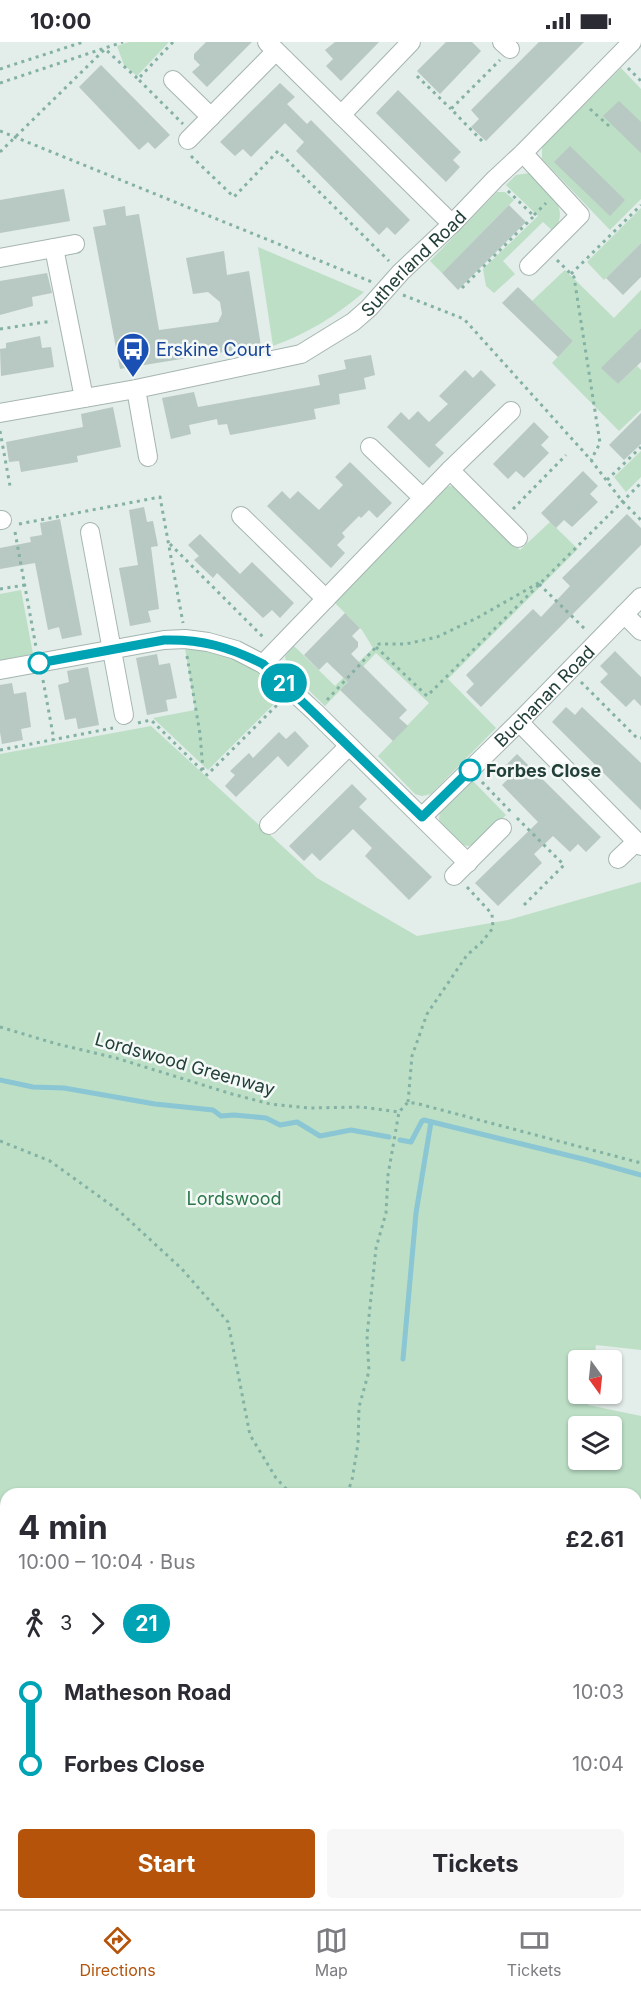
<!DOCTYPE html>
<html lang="en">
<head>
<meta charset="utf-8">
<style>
  body { margin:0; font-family:Inter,sans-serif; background:#f7f7f7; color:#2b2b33; height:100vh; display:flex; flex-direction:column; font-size:22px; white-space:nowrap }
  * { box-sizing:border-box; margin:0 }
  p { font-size:20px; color:#7c7c81 }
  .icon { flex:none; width:33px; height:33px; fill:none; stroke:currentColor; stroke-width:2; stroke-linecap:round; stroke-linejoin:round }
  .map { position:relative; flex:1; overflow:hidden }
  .panel { position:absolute; left:0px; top:1446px; width:642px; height:422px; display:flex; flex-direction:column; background:#fff; border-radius:18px 18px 0 0; box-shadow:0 2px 4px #0004 }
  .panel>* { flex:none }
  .badge { padding:0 12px; border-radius:20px; font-size:21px; line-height:39px }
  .needle { width:39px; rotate:165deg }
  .tools { position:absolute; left:568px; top:1308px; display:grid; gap:12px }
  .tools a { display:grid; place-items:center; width:54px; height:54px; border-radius:6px; background:#fff; box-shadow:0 2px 4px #0004; font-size:30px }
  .map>.badge { position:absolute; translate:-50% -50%; box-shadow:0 0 0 3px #fff }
  .legs { display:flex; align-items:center; gap:9px; height:66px; padding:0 18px; font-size:20px }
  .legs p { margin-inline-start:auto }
  .headline { display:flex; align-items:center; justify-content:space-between; height:102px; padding:0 18px }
  h1 { font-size:33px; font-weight:700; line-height:45px }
  .cta { display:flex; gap:12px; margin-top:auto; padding:12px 18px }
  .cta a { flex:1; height:69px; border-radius:6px; background:#b45309; color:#fff; font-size:24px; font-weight:700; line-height:69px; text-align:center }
  .cta a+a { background:#f7f7f7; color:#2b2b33 }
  ul { padding:0 18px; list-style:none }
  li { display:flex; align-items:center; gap:21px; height:72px; font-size:22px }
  li i { display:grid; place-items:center; width:9px; height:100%; margin:0 8px; background:currentColor }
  li i::after { content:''; width:15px; height:15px; margin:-8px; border:4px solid; border-radius:50%; background:#fff }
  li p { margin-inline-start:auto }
  li:first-child i { background:linear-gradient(#0000 50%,currentColor 0) }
  li:last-child i { background:linear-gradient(currentColor 50%,#0000 0) }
  .status { display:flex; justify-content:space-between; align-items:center; height:42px; padding:0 30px; background:#fff; direction:ltr }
  .status svg { height:16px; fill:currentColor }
  .dock { display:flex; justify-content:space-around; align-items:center; height:84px; border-top:2px solid #e1e1e2; background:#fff; font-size:16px; color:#7c7c81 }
  .dock a { display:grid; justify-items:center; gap:3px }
  .dock .current { color:#b45309 }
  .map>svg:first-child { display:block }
  .green { fill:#bcdfc6; fill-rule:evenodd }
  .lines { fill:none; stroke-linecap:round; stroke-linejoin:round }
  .stream { stroke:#8ac6d3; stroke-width:5 }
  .building { fill:#b8c8c2 }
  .minor-casing { stroke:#a5b5b0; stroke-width:20 }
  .path { stroke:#83b1a4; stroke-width:3; stroke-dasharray:3 4.5; stroke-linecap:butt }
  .minor { stroke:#fff; stroke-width:18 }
  .line-1-casing { stroke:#fff; stroke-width:14 }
  .line-1 { stroke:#00a3b4; stroke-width:9 }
  .stop-1-dot { fill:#fff; stroke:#00a3b4; stroke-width:3 }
  .labels { text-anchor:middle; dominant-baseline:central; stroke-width:5; stroke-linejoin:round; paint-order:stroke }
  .street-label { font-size:18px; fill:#223f38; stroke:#f4f9f7 }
  .transit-label { font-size:18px; fill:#164399; stroke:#f4f9f7; text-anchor:start }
  .stop-label { font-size:18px; font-weight:bold; fill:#223f38; stroke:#f4f9f7; text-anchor:start }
  .park-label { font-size:18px; fill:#2b774a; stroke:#f4f9f7 }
</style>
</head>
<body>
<div class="status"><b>10:00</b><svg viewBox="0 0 49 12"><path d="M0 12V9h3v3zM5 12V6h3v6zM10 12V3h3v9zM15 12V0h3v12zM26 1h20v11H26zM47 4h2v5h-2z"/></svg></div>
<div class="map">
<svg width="641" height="1867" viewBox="0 0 641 1867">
  <rect width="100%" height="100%" fill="#e3ede9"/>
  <g class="green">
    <polygon points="129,0 169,0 137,34 124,23 117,4"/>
    <polygon points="621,26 641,47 641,157 610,188 542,117 542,105"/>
    <path d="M530,131C548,150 571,163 554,190L543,180L503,219L515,232L494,251L486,244L483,227L538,174L506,143L516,133Z"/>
    <polygon points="497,150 505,150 514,158 442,231 430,219"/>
    <polygon points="641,166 641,201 604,238 587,220"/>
    <path d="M258,205L364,250C334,275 310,290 273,304Z"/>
    <polygon points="565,228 614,276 641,248 641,286 602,326 618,342 637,324 641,328 641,368 619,389 552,321 573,299 532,259"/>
    <polygon points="641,409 641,435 626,450 614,435"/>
    <polygon points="449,444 458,445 520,508 550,480 578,507 448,637 496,686 431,752 422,754 415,752 378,714 429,661 376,611 325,664 288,628 285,614 294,604 335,644 373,606 362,588 334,560 441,449"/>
    <polygon points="21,548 33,612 0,618 0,552"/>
    <path d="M185,606C202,608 222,610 237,617C254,626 270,640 284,652L208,728L153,676L195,668Z"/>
    <path d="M151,684L317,836L417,894L508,878L641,840V1308L596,1303L594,1318H579V1352H589L588,1363L641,1374V1813L636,1814V1452H6V1862H450L435,1867H0V712ZM579,1384H612V1418H579Z"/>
    <polygon points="470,736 506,773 477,801 469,804 460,803 441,784 439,777 440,769"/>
  </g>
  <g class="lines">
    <g class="stream">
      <polyline points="0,1038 33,1045 64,1046 155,1062 213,1068 221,1074 234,1073 266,1076 280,1083 297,1080 320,1094 351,1088 389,1095"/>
      <polyline points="400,1098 411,1100 422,1079 424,1078 587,1118 641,1133"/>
      <polyline points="403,1317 416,1171 431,1080"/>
    </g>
  </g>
  <g class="building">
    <polygon points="206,0 252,0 207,45 192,30 200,23 194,17 194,12"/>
    <polygon points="335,0 379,0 341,39 326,24 333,17 325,8"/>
    <polygon points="446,0 472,0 481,9 440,52 417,29"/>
    <polygon points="539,0 584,0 486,99 471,85 479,77 471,68"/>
    <polygon points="101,23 170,93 155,107 148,100 139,108 79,45"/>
    <polygon points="280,41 295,55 287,62 307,82 311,78 410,178 395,193 387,185 379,193 318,131 296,109 304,100 285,81 251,115 243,107 235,114 220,100"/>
    <polygon points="398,48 461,110 453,118 460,125 446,140 376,71"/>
    <polygon points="619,59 641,80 641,111 603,74"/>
    <polygon points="570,104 625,158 610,174 554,120"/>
    <polygon points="64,147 70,179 0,191 0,158"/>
    <polygon points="509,163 526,180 458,248 442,231"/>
    <polygon points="125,164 126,174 139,172 159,288 218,280 222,272 220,260 208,250 193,252 186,216 224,209 227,233 249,229 261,304 120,327 93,185 106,183 103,168"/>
    <polygon points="641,201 641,235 623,253 606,236"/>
    <polygon points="47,231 52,251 32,255 33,264 0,273 0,239"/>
    <polygon points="518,245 573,299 558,315 502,261"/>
    <polygon points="641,286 641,320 618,342 601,326"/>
    <polygon points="40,294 42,306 51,305 54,325 1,334 0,307 6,306 6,301"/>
    <polygon points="371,313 375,333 364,336 366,347 339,352 340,362 314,367 316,377 230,393 227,382 218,383 217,377 189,383 191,392 171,397 162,356 194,350 198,365 320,343 318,333 346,327 344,318"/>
    <polygon points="465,328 473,336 481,328 496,343 435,403 444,411 429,426 387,385 401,370 409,378 418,369 429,380 448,362 439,354"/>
    <polygon points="113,365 121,405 77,414 78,420 21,430 19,419 9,420 6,400 83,385 81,372"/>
    <polygon points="641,371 641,402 624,418 609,403"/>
    <polygon points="534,380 549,395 541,403 549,411 524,436 516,429 508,437 493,422"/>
    <polygon points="350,420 392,461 377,476 369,468 361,476 359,474 342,491 345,495 337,503 345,511 331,526 267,464 282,449 290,457 298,449 319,468 343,443 335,435"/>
    <polygon points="583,429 598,444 590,452 598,460 572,485 564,478 556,486 541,471"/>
    <polygon points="144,465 147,480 153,479 158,504 151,505 159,567 148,569 151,580 130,584 119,526 138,523 129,468"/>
    <polygon points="627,472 641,486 641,503 481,665 466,650 474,642 466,633 533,567 541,575 570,544 562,536"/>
    <polygon points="60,477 82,593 62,597 59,585 48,588 35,521 0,527 0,506 31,500 30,495 42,493 40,481"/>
    <polygon points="200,492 240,532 252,520 294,561 280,576 272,568 263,576 217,531 213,536 194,518 199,514 188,503"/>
    <polygon points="345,571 360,586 352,594 358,600 358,605 351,612 407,668 399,676 408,684 393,699 340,648 348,640 327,620 319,628 304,613"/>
    <polygon points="615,609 641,635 641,664 634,657 626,665 600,640 608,632 600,624"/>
    <polygon points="157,612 159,623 170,621 177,656 166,658 168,669 147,673 136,616"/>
    <polygon points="88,625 99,683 78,687 76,676 65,678 58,643 69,640 67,629"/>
    <polygon points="12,641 14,652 26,650 31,685 21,687 23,698 2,702 0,690 0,643"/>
    <polygon points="566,665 575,673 582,665 641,721 641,768 552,680"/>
    <polygon points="295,689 309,704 288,725 278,714 236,755 225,744 235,733 230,729 249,711 253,716 279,690 286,697"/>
    <polygon points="517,712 601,795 586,810 578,802 570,810 553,794 534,812 542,821 498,864 475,841 538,780 502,743 510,735 502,727"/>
    <polygon points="352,742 367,757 359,765 432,835 409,858 365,814 372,806 353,787 320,819 312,811 304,819 289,804"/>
  </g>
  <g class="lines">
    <defs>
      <g id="minor">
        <polyline points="267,0 452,182"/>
        <polyline points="502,0 510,7"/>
        <polyline points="173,38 211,75"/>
        <polyline points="341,73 411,0"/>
        <polyline points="188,98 276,9"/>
        <polyline points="523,111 580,173 529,224"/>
        <polyline points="54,206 84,356"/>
        <polyline points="0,216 75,202"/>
        <polyline points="136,347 148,415"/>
        <path id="s1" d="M0,371L136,347L301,312L353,280L369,266L401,230L452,182L495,137L523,111L632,0"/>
        <polyline points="370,405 423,456"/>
        <polyline points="450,428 518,496"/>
        <polyline points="241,474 326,557"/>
        <polyline points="0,478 2,478"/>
        <polyline points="90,490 124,673"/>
        <polyline points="624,572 641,589"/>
        <polyline points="263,622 450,428 511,369"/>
        <polyline points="0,628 164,598 185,597 208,600 236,608 263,622 315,670 468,821"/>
        <polyline points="519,680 641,804"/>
        <path id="s2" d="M422,775L519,680L641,555"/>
        <polyline points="269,783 349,704"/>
        <polyline points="618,817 636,800"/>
        <polyline points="454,834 502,786"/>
        <polyline points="625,1867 641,1862"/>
      </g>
    </defs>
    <use href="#minor" class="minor-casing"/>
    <g class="path">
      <polyline points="173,0 138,37 183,82"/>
      <polyline points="628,26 641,39"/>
      <polyline points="0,27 83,0"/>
      <polyline points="417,34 451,67"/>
      <polyline points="0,41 123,0"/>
      <polyline points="590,67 609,84"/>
      <polyline points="0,89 372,240"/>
      <polyline points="482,99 451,67 500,18"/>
      <polyline points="0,110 105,7 138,37"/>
      <polyline points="191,114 234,155 278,109 389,219"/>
      <polyline points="534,173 546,161"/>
      <polyline points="557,218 574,235 600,401 591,418"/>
      <polyline points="571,232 641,163"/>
      <polyline points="462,246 534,174 507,148"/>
      <polyline points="403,253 464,277 591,418 622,459 641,478"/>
      <polyline points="0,287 52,279"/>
      <polyline points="0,389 10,444"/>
      <polyline points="607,438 641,405"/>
      <polyline points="513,467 566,413"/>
      <polyline points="19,482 160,455 183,581"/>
      <polyline points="15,490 36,605"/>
      <polyline points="170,502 265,597"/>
      <polyline points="539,542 586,588"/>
      <polyline points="0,547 25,543"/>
      <polyline points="376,605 427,654 641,441"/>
      <polyline points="187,614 200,692 203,728"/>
      <polyline points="43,638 54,698"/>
      <polyline points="581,640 637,696 641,696"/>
      <polyline points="327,658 379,602 406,602 437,595 477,576 542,539"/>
      <polyline points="138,681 151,678 207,733 280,660"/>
      <polyline points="0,708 113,686"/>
      <polyline points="482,740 513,772"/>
      <polyline points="517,776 564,823 524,863"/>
      <polyline points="0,985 57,1002 116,1016 232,1052 270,1062 309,1066 361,1065 399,1070 408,1060 419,1062 641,1121"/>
      <polyline points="408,1060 412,1014 427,972 467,913 481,901 493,886 492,872 467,845"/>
      <polyline points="0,1099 50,1119 118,1168 182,1227 228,1280 250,1393 276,1436 291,1452"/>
      <polyline points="347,1452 352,1438 358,1402 359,1365 369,1329 367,1294 376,1206 386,1171 388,1133 399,1070"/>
      <polyline points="0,1558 6,1561"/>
      <polyline points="636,1843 641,1842"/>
      <polyline points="110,1867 112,1862"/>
      <polyline points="222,1867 227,1862"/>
      <polyline points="525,1867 536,1862"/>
    </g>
    <use href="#minor" class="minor"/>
  </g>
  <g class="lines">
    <defs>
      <path id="line-1" d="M39,621L164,598C202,597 229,605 263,622L422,775L470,728"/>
    </defs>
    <use href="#line-1" class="line-1-casing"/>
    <use href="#line-1" class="line-1"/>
  </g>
  <defs>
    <symbol id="bus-pin" viewBox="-11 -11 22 30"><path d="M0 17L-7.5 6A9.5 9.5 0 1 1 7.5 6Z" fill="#1a4fb4" stroke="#f4f9f7"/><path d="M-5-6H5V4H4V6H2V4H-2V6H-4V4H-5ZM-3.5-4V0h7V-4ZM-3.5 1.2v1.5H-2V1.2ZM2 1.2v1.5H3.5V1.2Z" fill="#fff"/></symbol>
  </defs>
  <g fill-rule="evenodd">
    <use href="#bus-pin" x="114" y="288" width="38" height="52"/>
  </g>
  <g class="stop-1-dot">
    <circle cx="39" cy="621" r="10"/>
    <circle cx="470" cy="728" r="10"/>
  </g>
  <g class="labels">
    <g class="street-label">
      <text stroke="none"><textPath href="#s1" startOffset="452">Sutherland Road</textPath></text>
      <text stroke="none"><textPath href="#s2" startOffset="172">Buchanan Road</textPath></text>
      <text transform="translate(185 1022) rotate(16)">Lordswood Greenway</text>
    </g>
    <g class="transit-label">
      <text x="156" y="307">Erskine Court</text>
    </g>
    <g class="stop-label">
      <text x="486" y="728">Forbes Close</text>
    </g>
    <g class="park-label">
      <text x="234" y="1156">Lordswood</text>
    </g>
  </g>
</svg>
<div class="tools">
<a><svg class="needle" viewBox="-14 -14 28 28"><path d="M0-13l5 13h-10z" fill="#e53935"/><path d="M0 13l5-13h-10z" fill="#7c7c81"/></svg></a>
<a><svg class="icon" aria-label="layers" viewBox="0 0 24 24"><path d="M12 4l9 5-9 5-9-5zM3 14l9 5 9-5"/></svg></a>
</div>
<b class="badge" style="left:284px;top:641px;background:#00a3b4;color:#fff">21</b>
<section class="panel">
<div class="headline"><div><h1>4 min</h1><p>10:00 – 10:04 · Bus</p></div><b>£2.61</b></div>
<div class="legs"><svg class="icon" aria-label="walk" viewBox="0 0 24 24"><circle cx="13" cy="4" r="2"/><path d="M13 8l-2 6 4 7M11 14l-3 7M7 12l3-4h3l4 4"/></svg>3<svg class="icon" aria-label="forward" viewBox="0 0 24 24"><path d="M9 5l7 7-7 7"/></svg><b class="badge" style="background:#00a3b4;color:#fff">21</b></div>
<ul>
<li><i style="color:#00a3b4"></i><b>Matheson Road</b><p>10:03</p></li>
<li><i style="color:#00a3b4"></i><b>Forbes Close</b><p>10:04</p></li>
</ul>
<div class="cta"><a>Start</a><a>Tickets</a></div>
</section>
</div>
<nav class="dock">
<a class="current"><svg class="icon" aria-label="directions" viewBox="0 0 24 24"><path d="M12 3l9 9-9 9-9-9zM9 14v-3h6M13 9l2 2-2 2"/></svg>Directions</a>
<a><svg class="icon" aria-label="map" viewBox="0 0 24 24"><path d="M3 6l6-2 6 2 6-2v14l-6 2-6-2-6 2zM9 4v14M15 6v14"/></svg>Map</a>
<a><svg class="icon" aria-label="tickets" viewBox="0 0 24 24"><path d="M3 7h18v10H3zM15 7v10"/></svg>Tickets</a>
</nav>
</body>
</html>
